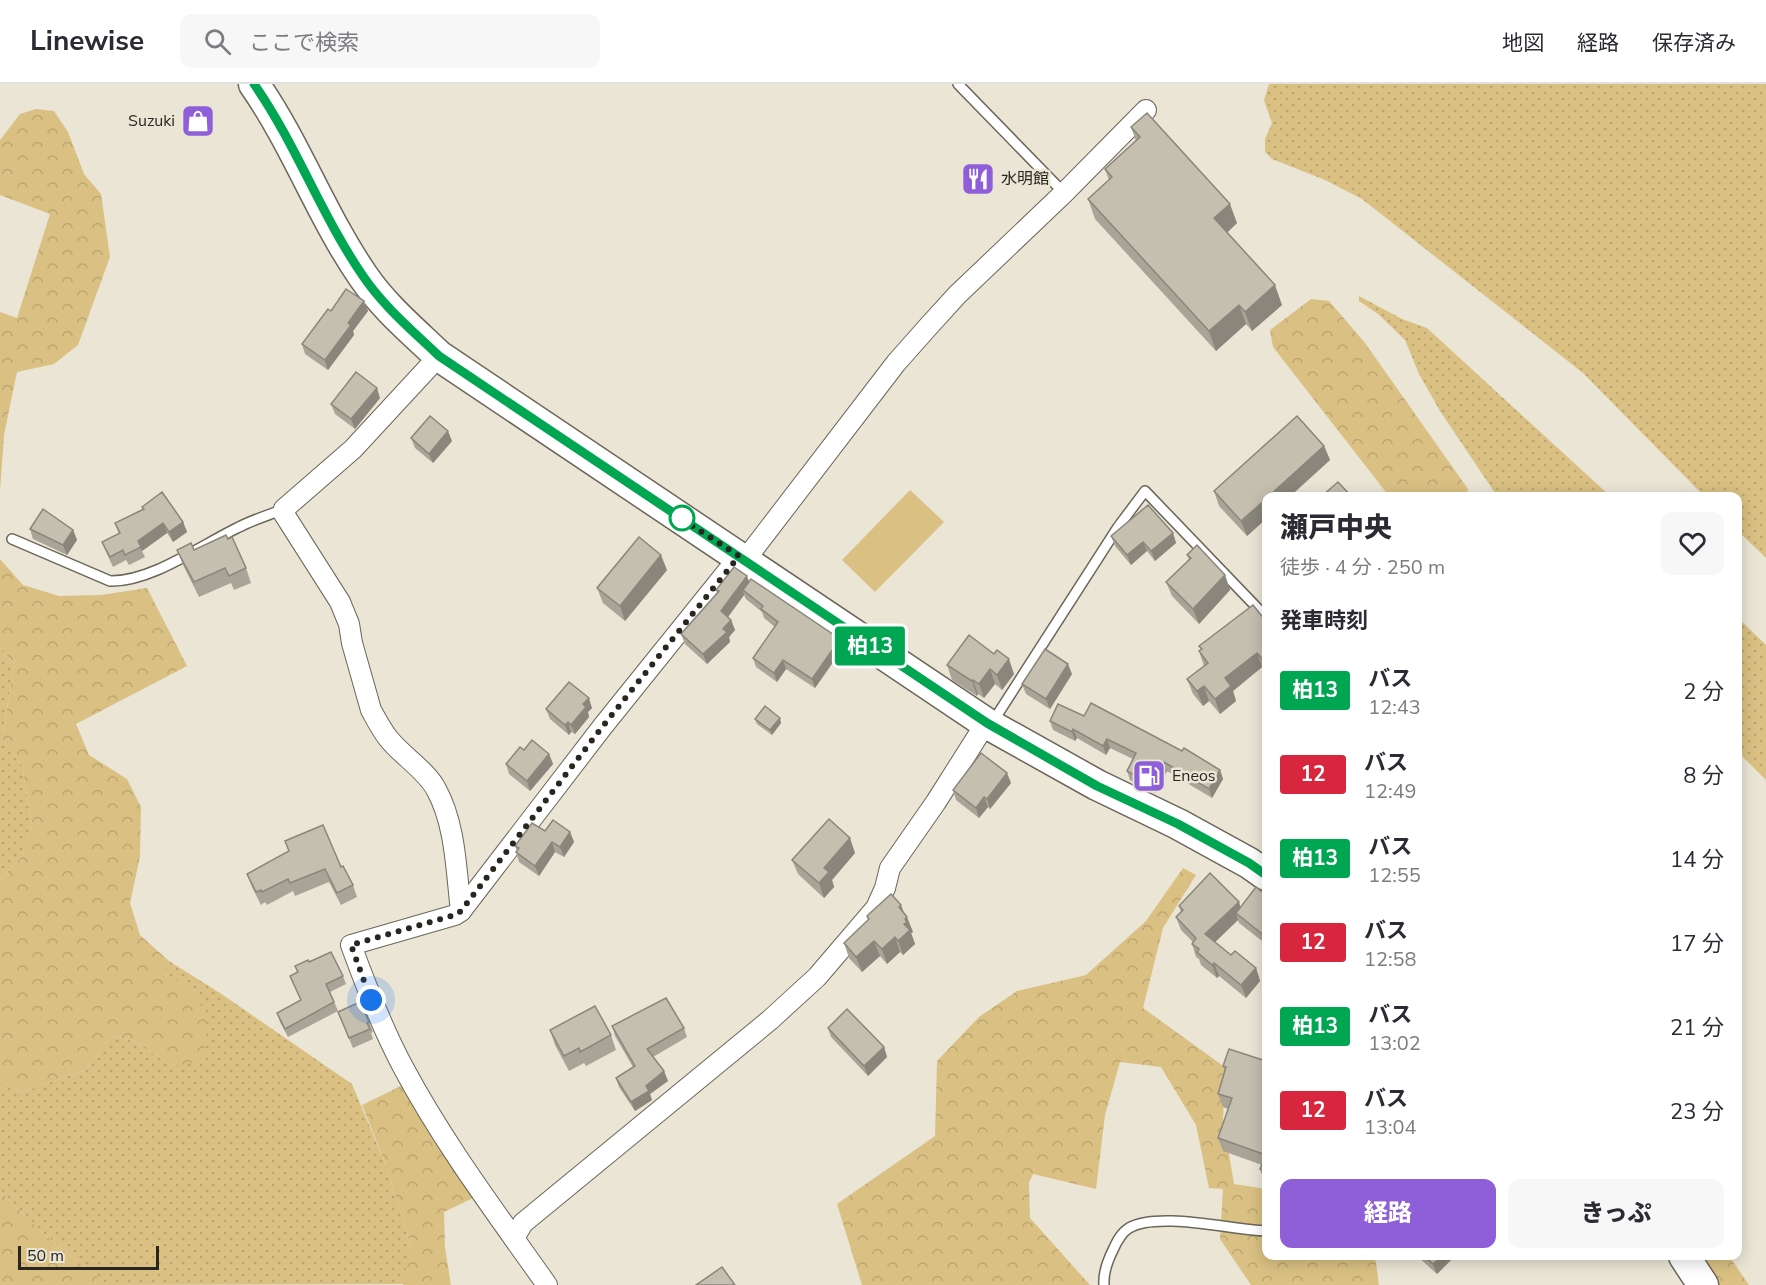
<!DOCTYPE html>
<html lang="ja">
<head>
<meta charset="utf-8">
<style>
  body { margin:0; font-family:"Nunito Sans","Noto Sans JP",sans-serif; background:#f7f7f7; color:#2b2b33; height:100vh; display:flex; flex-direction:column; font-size:22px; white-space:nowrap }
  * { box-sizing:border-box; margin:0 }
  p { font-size:20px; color:#7c7c81 }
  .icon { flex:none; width:33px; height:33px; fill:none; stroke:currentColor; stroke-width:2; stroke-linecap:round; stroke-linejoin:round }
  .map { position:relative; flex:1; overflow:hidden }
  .sheet { position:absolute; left:1262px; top:408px; width:480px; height:768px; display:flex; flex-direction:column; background:#fff; border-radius:12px; box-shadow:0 3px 15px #0003 }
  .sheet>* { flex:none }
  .badge { padding:0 12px; border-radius:4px; font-size:21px; line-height:39px }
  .scale { position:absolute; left:18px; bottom:15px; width:141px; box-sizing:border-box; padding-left:6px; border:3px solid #292621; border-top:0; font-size:16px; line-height:21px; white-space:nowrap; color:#292621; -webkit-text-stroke:4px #ebe5d6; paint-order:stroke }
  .you { position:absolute; width:30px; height:30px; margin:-15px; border:4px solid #fff; border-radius:50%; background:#1a73e8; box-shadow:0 0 0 9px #1a73e833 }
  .map>.badge { position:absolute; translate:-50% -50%; box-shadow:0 0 0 3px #fff }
  h2 { padding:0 18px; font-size:22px; line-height:54px }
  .round { display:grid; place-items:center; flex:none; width:63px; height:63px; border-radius:12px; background:#f7f7f7 }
  .summary { display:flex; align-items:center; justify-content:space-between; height:102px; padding:0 18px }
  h1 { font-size:28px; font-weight:800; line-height:45px }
  .button { display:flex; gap:12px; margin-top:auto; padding:12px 18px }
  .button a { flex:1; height:69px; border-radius:12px; background:#8e5fd8; color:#fff; font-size:24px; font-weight:800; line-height:69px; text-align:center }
  .button a+a { background:#f7f7f7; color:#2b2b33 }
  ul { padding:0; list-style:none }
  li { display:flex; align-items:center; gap:18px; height:84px; padding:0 18px }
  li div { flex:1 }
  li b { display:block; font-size:22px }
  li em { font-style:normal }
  li .badge { min-width:66px; font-weight:700; text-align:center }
  header { display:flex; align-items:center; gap:36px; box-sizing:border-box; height:84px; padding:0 30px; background:#fff; border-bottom:2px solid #e1e1e2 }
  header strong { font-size:28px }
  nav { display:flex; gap:33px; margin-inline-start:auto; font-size:21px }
  .search { width:420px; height:54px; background:#f7f7f7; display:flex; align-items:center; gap:15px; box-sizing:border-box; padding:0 21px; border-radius:12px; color:#7c7c81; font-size:22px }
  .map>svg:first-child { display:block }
  .grass { fill:url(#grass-dots) }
  .forest { fill:url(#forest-crowns) }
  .pitch { fill:#dac183 }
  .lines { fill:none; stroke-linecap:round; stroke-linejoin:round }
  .service-casing { stroke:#6b6659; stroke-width:12 }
  .minor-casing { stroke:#6b6659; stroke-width:22 }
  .primary-casing { stroke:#6b6659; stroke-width:33 }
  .service { stroke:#fff; stroke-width:9 }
  .minor { stroke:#fff; stroke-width:20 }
  .primary { stroke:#fff; stroke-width:30 }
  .wall { fill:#a9a497 }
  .shaded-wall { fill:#8a867b }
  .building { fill:#c5bfb0; stroke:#8a867b; stroke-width:1.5 }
  .line-casing { stroke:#fff; stroke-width:14 }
  .line { stroke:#00a651; stroke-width:9 }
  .walk { stroke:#292621; stroke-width:6; stroke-dasharray:0 10.8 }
  .stop-dot { fill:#fff; stroke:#00a651; stroke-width:3 }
  .labels { text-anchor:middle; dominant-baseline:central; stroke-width:5; stroke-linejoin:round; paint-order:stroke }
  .poi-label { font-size:16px; fill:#292621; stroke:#ebe5d6; text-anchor:start }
</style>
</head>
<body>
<header>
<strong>Linewise</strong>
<div class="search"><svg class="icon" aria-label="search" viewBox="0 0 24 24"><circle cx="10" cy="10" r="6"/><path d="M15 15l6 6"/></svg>ここで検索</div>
<nav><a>地図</a><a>経路</a><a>保存済み</a></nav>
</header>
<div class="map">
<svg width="1766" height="1201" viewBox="0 0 1766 1201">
  <defs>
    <pattern id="grass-dots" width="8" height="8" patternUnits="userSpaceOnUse" patternTransform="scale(1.5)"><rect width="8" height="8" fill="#dac183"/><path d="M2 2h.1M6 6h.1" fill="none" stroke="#bba671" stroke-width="1.8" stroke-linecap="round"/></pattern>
    <pattern id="forest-crowns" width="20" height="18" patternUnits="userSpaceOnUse" patternTransform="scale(1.5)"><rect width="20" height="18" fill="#dac183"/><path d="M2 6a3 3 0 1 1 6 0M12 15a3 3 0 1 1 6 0" fill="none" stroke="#bba671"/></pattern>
  </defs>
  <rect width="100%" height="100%" fill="#ebe5d6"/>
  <g class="grass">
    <polygon points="1269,0 1766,0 1766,474 1737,446 1737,412 1704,412 1583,289 1362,115 1325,96 1272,75 1265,68 1265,55 1272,39 1264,16"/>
    <polygon points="1359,212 1402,235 1427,244 1610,412 1497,412 1440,327 1419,290 1405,256 1378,230 1359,217"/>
    <polygon points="1737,533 1766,561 1766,696 1737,667"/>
    <polygon points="0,563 14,580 2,655 22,682 32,741 23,771 0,796"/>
    <polygon points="169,877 220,909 352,1000 387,1084 410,1159 405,1200 108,1201 45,1151 0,1107 0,998 22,1008 86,986 106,958 115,952 133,957 174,982 196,908 163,889"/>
  </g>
  <g class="forest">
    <polygon points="36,25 54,27 68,48 84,90 101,110 110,173 78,261 54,280 17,288 4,351 0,408 0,228 17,234 50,130 0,111 0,56 20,30"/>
    <polygon points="1311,215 1329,217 1365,259 1468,405 1467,412 1389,412 1273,263 1270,246"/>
    <polygon points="0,475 23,501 59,512 101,511 147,504 187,582 76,640 89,671 127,695 141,723 140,772 130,819 140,851 169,877 164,889 196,908 208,941 202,977 174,982 133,957 115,952 106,958 86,986 22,1008 0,998 0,796 23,771 32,741 22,682 2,655 14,580 0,563"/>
    <polygon points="1183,784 1196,791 1163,844 1143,924 1226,984 1223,1034 1234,1100 1266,1105 1266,1172 1375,1172 1379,1201 1251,1201 1220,1155 1223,1105 1209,1104 1196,1041 1161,983 1120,978 1105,1031 1096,1105 1033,1090 1029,1099 1030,1134 1090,1201 862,1201 837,1120 935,1052 937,977 979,933 1017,907 1086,891 1146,837"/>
    <polygon points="407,999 475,1113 444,1128 445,1163 451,1201 403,1201 410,1159 387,1084 362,1021"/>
    <polygon points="0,1107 45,1151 108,1201 0,1201"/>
    <polygon points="1697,1172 1729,1172 1749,1201 1717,1201"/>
  </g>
  <polygon class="pitch" points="910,406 944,438 875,508 842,476"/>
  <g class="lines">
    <defs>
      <g id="service">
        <polyline points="958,0 1064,109"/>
        <path d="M12,455L110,497C151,498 200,462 237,444C252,436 269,431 284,425"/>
        <polyline points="992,639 1118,443 1145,407 1266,533"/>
        <path d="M1104,1201C1103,1189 1108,1176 1113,1166C1117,1157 1121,1149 1129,1144C1158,1127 1232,1146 1266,1147"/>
      </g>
      <g id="minor">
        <path d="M439,272L353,365L292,418L284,425V430L340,518L349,540L352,559L371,626C376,635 381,645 388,654C401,671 426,686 436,705C456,741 456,787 461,827"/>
        <polyline points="745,476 896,279 927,244 957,211 1064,109 1146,26"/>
        <polyline points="514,1154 523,1139 770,936 817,893 876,824 885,804 890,784 936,718 986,639"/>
        <path d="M547,1201C497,1130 444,1060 403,983C382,944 366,902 351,861L455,831L461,827L603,642L739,473"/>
      </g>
      <g id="primary">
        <path d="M254,0C296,60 321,131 363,192C384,223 413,247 439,272L986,639L1097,701L1178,740L1249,779L1266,791"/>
        <polyline points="1684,1172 1703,1201"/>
      </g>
    </defs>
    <use href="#service" class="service-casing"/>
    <use href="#minor" class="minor-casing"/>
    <use href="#primary" class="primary-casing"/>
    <use href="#service" class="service"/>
    <use href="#minor" class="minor"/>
    <use href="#primary" class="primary"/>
  </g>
  <g class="wall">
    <polygon points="1131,43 1237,139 1227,149 1282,221 1252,247 1246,240 1216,267 1095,135 1088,115 1109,96 1105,85 1136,57"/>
    <polygon points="364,217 368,227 353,247 354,251 328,286 305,270 302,260 331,227"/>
    <polygon points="380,314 355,345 335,330 331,320"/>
    <polygon points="411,354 452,357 433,379 415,364"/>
    <polygon points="1324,362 1330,376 1247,452 1219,422 1214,407"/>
    <polygon points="142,423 183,438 187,448 173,458 167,449 142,467 145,473 129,481 126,476 113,483 106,468 102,458 119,450 115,439 143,426"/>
    <polygon points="30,445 73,446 77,456 67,471 33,455"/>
    <polygon points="1173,449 1176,459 1155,477 1147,467 1131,481 1115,462 1111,452"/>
    <polygon points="177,466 194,466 246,484 251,499 234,506 231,499 199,513 183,481"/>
    <polygon points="1187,471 1225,491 1230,506 1199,540 1172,512 1166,498 1189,476"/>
    <polygon points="667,486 625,537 603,519 597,504"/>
    <polygon points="749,497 840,555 843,564 815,604 786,585 777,598 756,583 753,574 775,543 764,534 762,528 746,515 744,511 728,533 731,536 735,546 729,553 730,558 707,580 685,560 681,550 717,509 716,506"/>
    <polygon points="1266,537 1266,588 1262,583 1233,607 1236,617 1220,630 1209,617 1203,622 1193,610 1187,595 1204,582 1199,567 1201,566 1199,562"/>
    <polygon points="994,570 1014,590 1002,606 995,600 984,614 978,610 977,612 952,596 947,581"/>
    <polygon points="1072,590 1050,625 1026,610 1022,600"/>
    <polygon points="592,624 588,628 589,633 575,650 571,648 569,651 550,635 546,625"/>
    <polygon points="1084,632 1182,667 1220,686 1223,695 1212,714 1167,687 1155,709 1130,696 1127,687 1133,675 1110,664 1106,671 1077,654 1075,657 1053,646 1050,637"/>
    <polygon points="755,635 781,639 772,651 757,640"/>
    <polygon points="524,666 549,670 553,680 530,707 509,690 506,680"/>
    <polygon points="1011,699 990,725 988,723 979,734 956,716 953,706"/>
    <polygon points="545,747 570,748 574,758 564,773 555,768 539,792 519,778 516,768 517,767 515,762"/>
    <polygon points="285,757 341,783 353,801 357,813 341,821 329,798 295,812 293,807 267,821 265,818 261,821 252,803 247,790 289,768"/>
    <polygon points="855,769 832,796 834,803 824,814 798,790 792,776"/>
    <polygon points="1266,811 1266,860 1239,839 1238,836 1215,858 1231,871 1256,884 1260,897 1246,914 1219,892 1217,894 1201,881 1199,875 1196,873 1192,860 1193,858 1181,846 1176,833 1181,828 1179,822 1240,823"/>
    <polygon points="904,830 913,848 911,849 915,860 903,871 900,868 887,880 880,872 862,888 849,874 844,859 868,836 867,832"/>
    <polygon points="309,878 343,892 346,900 330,908 338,927 288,953 280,938 277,929 301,916 290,892 297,888 295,882"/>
    <polygon points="338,928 369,938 373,948 371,949 373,955 353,964"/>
    <polygon points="612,942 684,944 687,953 653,973 664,987 668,997 650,1010 652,1016 635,1027 619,1003 616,994 633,983 615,952"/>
    <polygon points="828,944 884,963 887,973 868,992 831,953"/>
    <polygon points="550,946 611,951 616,966 586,982 584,979 569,987 555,961"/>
    <polygon points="1266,977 1266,1099 1265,1099 1260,1085 1262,1081 1223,1067 1218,1054 1228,1025 1223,1023 1218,1010 1225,987 1223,982"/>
    <polygon points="1417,1172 1455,1172 1437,1190"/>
  </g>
  <g class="shaded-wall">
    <polygon points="1230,120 1237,139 1221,154 1214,134"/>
    <polygon points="1275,201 1282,221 1252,247 1245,228"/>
    <polygon points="364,217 368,227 353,247 354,251 328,286 325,276 348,239"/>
    <polygon points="1239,221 1246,240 1216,267 1209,247"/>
    <polygon points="377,304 380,314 355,345 351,335"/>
    <polygon points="448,347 452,357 433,379 429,370"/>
    <polygon points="1324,362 1330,376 1290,412 1269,412"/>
    <polygon points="1266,415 1266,435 1247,452 1241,437"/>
    <polygon points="183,438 187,448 173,458 169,448"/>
    <polygon points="163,439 167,449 142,467 138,457"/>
    <polygon points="73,446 77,456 67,471 63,461"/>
    <polygon points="1173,449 1176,459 1155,477 1151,467"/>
    <polygon points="1143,458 1147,467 1131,481 1127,471"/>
    <polygon points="661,471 667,486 625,537 620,522"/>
    <polygon points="1225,491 1230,506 1199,540 1193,525"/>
    <polygon points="747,492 751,502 743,506 744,511 725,537 721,527"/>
    <polygon points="731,536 735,546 729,553 730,558 707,580 703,570"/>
    <polygon points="840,555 843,564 815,604 812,595"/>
    <polygon points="1257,569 1262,583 1233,607 1236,617 1220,630 1215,615 1225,594"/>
    <polygon points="1009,575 1014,590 1002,606 997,591"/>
    <polygon points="783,576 786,585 777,598 774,589"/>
    <polygon points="1068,580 1072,590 1050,625 1046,615"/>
    <polygon points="990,585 995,600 984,614 979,600"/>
    <polygon points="973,596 978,610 977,612 972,597"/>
    <polygon points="1204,602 1209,617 1203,622 1197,607"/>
    <polygon points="589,614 592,624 588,628 589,633 575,650 571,641 583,620"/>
    <polygon points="780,634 781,639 772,651 770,646"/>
    <polygon points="568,638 571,648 569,651 565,641"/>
    <polygon points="1073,645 1077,654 1075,657 1072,648"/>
    <polygon points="1107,655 1110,664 1106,671 1103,662"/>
    <polygon points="549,670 553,680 530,707 527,697"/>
    <polygon points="1164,678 1167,687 1155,709 1152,700"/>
    <polygon points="1220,686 1223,695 1212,714 1209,705"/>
    <polygon points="1007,689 1011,699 990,725 987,715"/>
    <polygon points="984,713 988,723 979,734 976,724"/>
    <polygon points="570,748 574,758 564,773 560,763"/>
    <polygon points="850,754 855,769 832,796 834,803 824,814 819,799 824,784"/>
    <polygon points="552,758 555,768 539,792 535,782"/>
    <polygon points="1239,818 1243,831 1236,829 1238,836 1210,863 1205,850"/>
    <polygon points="901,821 906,834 907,833 913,848 911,849 915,860 903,871 898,857 904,840 899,823"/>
    <polygon points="895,853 900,868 887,880 882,865"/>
    <polygon points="874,857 880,872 862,888 856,873"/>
    <polygon points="1214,879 1219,892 1217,894 1212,881"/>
    <polygon points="1256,884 1260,897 1246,914 1241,901"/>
    <polygon points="884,963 887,973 868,992 864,982"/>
    <polygon points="664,987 668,997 650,1010 652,1016 635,1027 631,1018 646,1002"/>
    <polygon points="1442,1172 1455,1172 1437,1190 1433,1180"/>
    <polygon points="1460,1172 1466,1172 1462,1176"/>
  </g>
  <g class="building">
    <polygon points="1147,29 1230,120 1214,134 1275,201 1245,228 1239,221 1209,247 1088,115 1112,93 1105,85 1140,53 1131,43"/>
    <polygon points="346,205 364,217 348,239 351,241 325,276 302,260 328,225 331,227"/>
    <polygon points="356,288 377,304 351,335 331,320"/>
    <polygon points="430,332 448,347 429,370 411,354"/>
    <polygon points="1297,332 1324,362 1269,412 1266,412 1266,415 1241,437 1214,407"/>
    <polygon points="1338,398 1351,412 1322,412"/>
    <polygon points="162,408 183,438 169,448 163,439 138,457 141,463 125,471 123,466 110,473 102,458 120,449 115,439 144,425 142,423"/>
    <polygon points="1148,421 1173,449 1151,467 1143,458 1127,471 1111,452"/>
    <polygon points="43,425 73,446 63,461 30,445"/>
    <polygon points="226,451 228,455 232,453 246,484 229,492 225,484 194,498 177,466 191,459 194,466"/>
    <polygon points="639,453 661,471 620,522 597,504"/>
    <polygon points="1197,461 1225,491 1193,525 1166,498 1191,474 1187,471"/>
    <polygon points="734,483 747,492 721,527 731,536 723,545 727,548 703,570 681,550 719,507 716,506"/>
    <polygon points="751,495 840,555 812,595 783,576 774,589 753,574 778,538 761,525 763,522 743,506"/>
    <polygon points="1253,521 1266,537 1266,579 1257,569 1225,594 1231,602 1215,615 1204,602 1197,607 1187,595 1208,579 1199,567 1202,565 1199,562"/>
    <polygon points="969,551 994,570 997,566 1009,575 997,591 990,585 979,600 973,596 972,597 947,581"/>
    <polygon points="1045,565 1068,580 1046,615 1022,600"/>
    <polygon points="569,598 589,614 583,620 586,623 571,641 568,638 565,641 546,625"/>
    <polygon points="1091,619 1182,667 1184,664 1220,686 1209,705 1164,678 1152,700 1127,687 1136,669 1107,655 1103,662 1073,645 1072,648 1050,637 1058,620 1084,632"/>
    <polygon points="765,622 780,634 770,646 755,635"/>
    <polygon points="532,656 549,670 527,697 506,680 520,663 524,666"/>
    <polygon points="981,669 1007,689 987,715 984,713 976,724 953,706"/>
    <polygon points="829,735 850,754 824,784 829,788 819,799 792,776"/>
    <polygon points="553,736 570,748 560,763 552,758 535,782 516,768 519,764 515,762 532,739 545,747"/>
    <polygon points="323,741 341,783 343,782 353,801 337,809 325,785 290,799 288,795 262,808 261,806 256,808 247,790 289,767 285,757"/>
    <polygon points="1210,789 1239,818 1205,850 1231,871 1235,867 1256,884 1241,901 1214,879 1212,881 1197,868 1199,865 1192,860 1196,854 1176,833 1183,826 1179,822"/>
    <polygon points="1256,803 1266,811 1266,853 1236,829"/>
    <polygon points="891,810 901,821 899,823 907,833 905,835 907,838 904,840 910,846 898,857 895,853 882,865 874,857 856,873 844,859 869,835 867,832 869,830"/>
    <polygon points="331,868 343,892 326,900 334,918 285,945 277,929 301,916 290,892 298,888 295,882 308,876 309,878"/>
    <polygon points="666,914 684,944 647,965 664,987 646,1002 649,1007 631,1018 616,994 635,982 612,942"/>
    <polygon points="360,918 369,938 367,939 370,945 349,954 338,928"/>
    <polygon points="595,922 611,951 580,968 579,964 564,972 550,946"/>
    <polygon points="847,925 884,963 864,982 828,944"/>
    <polygon points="1229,965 1266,977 1266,1071 1218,1054 1232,1014 1218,1010 1226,983 1223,982"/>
    <polygon points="1266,1072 1266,1088 1260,1085"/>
    <polygon points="1424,1172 1442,1172 1433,1180"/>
    <polygon points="722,1183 735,1201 696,1201"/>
  </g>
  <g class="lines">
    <defs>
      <path id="line" d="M254,0C296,60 321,131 363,192C384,223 413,247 439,272L987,639L1097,702L1178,740L1249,779L1266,791"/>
    </defs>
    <use href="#line" class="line-casing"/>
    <use href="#line" class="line"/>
    <polyline class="walk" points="371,916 351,861 455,831 461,827 603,642 739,472 674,430 682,434"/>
  </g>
  <defs>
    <symbol id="shop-square" viewBox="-11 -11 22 22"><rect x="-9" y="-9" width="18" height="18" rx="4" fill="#8e5fd8" stroke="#ebe5d6"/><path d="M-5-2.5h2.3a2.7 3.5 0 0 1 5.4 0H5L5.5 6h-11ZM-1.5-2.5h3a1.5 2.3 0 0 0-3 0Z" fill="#fff"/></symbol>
    <symbol id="restaurant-square" viewBox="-11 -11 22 22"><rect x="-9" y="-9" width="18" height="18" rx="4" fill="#8e5fd8" stroke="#ebe5d6"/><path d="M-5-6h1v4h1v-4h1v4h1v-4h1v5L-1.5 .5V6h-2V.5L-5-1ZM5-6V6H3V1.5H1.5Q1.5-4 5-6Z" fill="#fff"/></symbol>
    <symbol id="fuel-square" viewBox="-11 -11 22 22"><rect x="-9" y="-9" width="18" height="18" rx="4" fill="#8e5fd8" stroke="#ebe5d6"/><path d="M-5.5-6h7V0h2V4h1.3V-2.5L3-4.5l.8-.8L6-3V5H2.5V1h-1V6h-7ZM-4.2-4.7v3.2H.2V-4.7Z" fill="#fff"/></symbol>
  </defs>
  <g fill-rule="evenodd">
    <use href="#shop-square" x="179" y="18" width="38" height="38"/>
    <use href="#restaurant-square" x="959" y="76" width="38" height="38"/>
    <use href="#fuel-square" x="1130" y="673" width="38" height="38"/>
  </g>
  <circle class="stop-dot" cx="682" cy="434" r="12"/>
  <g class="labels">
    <g class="poi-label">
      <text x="175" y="37" text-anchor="end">Suzuki</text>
      <text x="1001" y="95">水明館</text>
      <text x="1172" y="692">Eneos</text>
    </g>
  </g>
</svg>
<div class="scale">50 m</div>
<div class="you" style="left:371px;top:916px"></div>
<b class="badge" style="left:870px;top:562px;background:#00a651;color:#fff">柏13</b>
<section class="sheet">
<div class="summary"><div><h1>瀬戸中央</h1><p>徒歩 · 4 分 · 250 m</p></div><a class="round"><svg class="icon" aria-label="heart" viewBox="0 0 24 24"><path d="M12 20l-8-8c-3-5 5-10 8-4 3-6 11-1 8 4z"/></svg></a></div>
<h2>発車時刻</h2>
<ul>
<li><span class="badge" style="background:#00a651;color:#fff">柏13</span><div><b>バス</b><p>12:43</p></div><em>2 分</em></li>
<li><span class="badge" style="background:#d7263d;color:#fff">12</span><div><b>バス</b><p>12:49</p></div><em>8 分</em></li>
<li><span class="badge" style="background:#00a651;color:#fff">柏13</span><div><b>バス</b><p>12:55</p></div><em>14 分</em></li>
<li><span class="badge" style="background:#d7263d;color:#fff">12</span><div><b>バス</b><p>12:58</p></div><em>17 分</em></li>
<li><span class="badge" style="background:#00a651;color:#fff">柏13</span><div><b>バス</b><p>13:02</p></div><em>21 分</em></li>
<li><span class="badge" style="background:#d7263d;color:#fff">12</span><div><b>バス</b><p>13:04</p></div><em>23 分</em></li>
</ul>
<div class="button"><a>経路</a><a>きっぷ</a></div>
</section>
</div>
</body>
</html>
